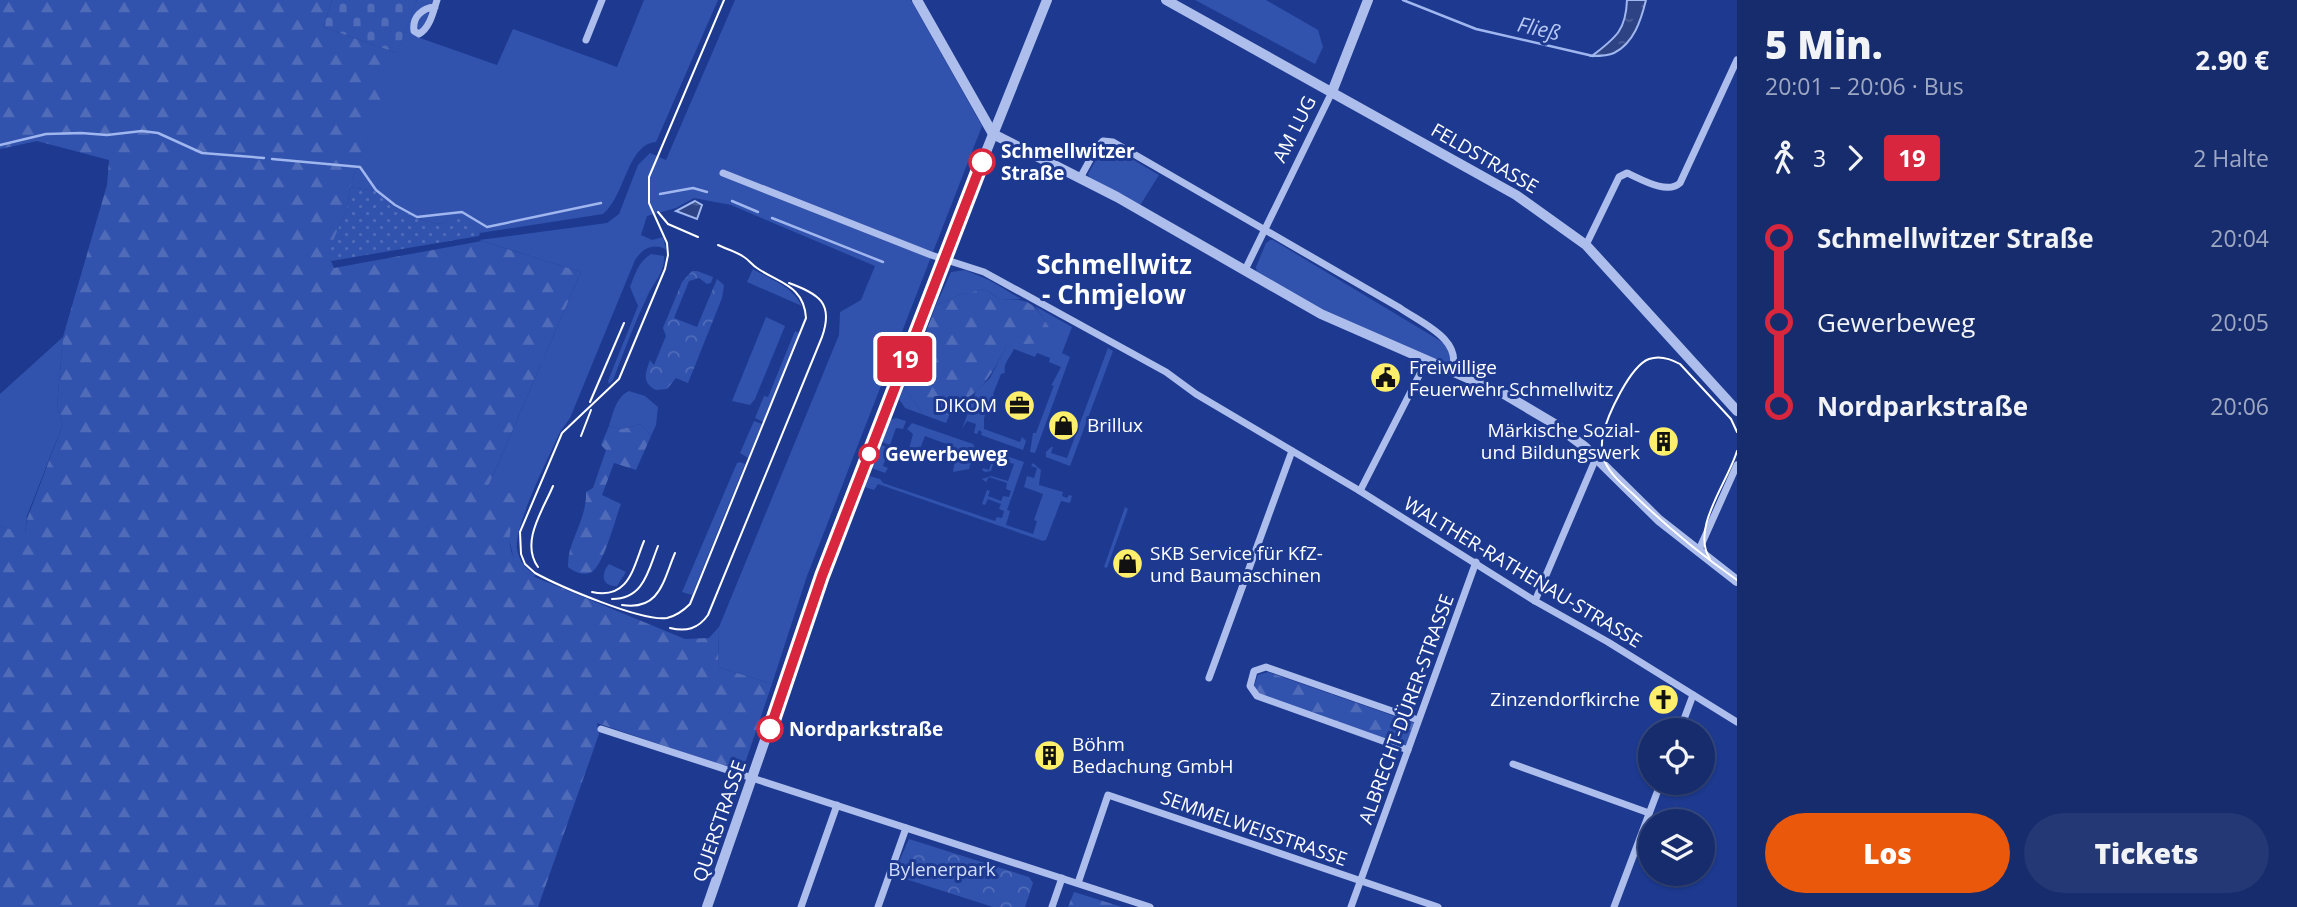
<!DOCTYPE html>
<html lang="de">
<head>
<meta charset="utf-8">
<style>
  body { margin:0; font-family:"Open Sans",sans-serif; background:#233874; color:#f1f3f6; height:100vh; display:flex; flex-direction:column; font-size:26px; white-space:nowrap }
  * { box-sizing:border-box; margin:0 }
  p { font-size:23px; color:#9ea7c2 }
  .icon { flex:none; width:38px; height:38px; fill:none; stroke:currentColor; stroke-width:2; stroke-linecap:round; stroke-linejoin:round }
  .map { position:relative; flex:1; overflow:hidden }
  .panel { display:flex; flex-direction:column; background:#162c6c; width:560px }
  .panel>* { flex:none }
  .badge { padding:0 14px; border-radius:5px; font-size:24px; line-height:46px }
  .buttons { position:absolute; left:1638px; top:718px; display:grid; gap:14px }
  .buttons a { display:grid; place-items:center; width:77px; height:77px; border-radius:50%; background:#162c6c; box-shadow:0 2px 5px #0004,0 0 0 2px #35487f; font-size:35px }
  .map>.badge { position:absolute; translate:-50% -50%; box-shadow:0 0 0 4px #fff }
  .legs { display:flex; align-items:center; gap:10px; height:77px; padding:0 28px; font-size:23px }
  .legs p { margin-inline-start:auto }
  .headline { display:flex; align-items:center; justify-content:space-between; height:119px; padding:0 28px }
  h1 { font-size:38px; font-weight:800; line-height:52px }
  .action { display:flex; gap:14px; margin-top:auto; padding:14px 28px }
  .action a { flex:1; height:80px; border-radius:42px; background:#ea580c; color:#fff; font-size:28px; font-weight:800; line-height:80px; text-align:center }
  .action a+a { background:#233874; color:#f1f3f6 }
  ul { padding:0 28px; list-style:none }
  li { display:flex; align-items:center; gap:24px; height:84px; font-size:26px }
  li i { display:grid; place-items:center; width:10px; height:100%; margin:0 9px; background:currentColor }
  li i::after { content:''; width:18px; height:18px; margin:-9px; border:5px solid; border-radius:50%; background:#162c6c }
  li p { margin-inline-start:auto }
  li:first-child i { background:linear-gradient(#0000 50%,currentColor 0) }
  li:last-child i { background:linear-gradient(currentColor 50%,#0000 0) }
  main { display:flex; flex:1; min-height:0 }
  .map>svg:first-child { display:block }
  .grass { fill:#3152ad }
  .forest { fill:url(#forest-firs) }
  .cemetery { fill:url(#cemetery-stones) }
  .park { fill:url(#park-crowns) }
  .garden { fill:url(#garden-dots) }
  .water { fill:url(#water-ripples); stroke:#a0b6ef; stroke-width:2 }
  .lines { fill:none; stroke-linecap:round; stroke-linejoin:round }
  .stream { stroke:#a0b6ef; stroke-width:2.5 }
  .minor { stroke:#adbeed; stroke-width:7 }
  .tertiary { stroke:#adbeed; stroke-width:10 }
  .tram { stroke:#fff; stroke-width:2 }
  .line-1-casing { stroke:#fff; stroke-width:16 }
  .line-1 { stroke:#d7263d; stroke-width:10 }
  .stop-1-dot { fill:#fff; stroke:#d7263d; stroke-width:3.5 }
  .labels { text-anchor:middle; dominant-baseline:central; stroke-width:6; stroke-linejoin:round; paint-order:stroke }
  .street-label { font-size:19px; fill:#fff; stroke:#1d3a90 }
  .stop-label { font-size:19px; font-weight:bold; fill:#fff; stroke:#1d3a90; text-anchor:start }
  .poi-label { font-size:19px; fill:#fff; stroke:#1d3a90; text-anchor:start }
  .park-label { font-size:19px; fill:#d3ddfa; stroke:#1d3a90 }
  .water-label { font-size:21px; font-style:italic; fill:#b9c9f4; stroke:#1d3a90 }
  .district-label { font-size:26px; font-weight:bold; fill:#fff; stroke:#1d3a90 }
</style>
</head>
<body>
<main>
<div class="map">
<svg width="1737" height="907" viewBox="0 0 1737 907">
  <defs>
    <pattern id="forest-firs" width="22" height="20" patternUnits="userSpaceOnUse" patternTransform="scale(1.75)"><rect width="22" height="20" fill="#3152ad"/><path d="M5 1l3.5 6h-7zM16 11l3.5 6h-7z" fill="#506cb9"/></pattern>
    <pattern id="cemetery-stones" width="16" height="16" patternUnits="userSpaceOnUse" patternTransform="scale(1.75)"><rect width="16" height="16" fill="#3152ad"/><path d="M2 7V4a2 2 0 0 1 4 0v3zM10 15v-3a2 2 0 0 1 4 0v3z" fill="#506cb9"/></pattern>
    <pattern id="park-crowns" width="20" height="18" patternUnits="userSpaceOnUse" patternTransform="scale(1.75)"><rect width="20" height="18" fill="#3152ad"/><path d="M2 6a3 3 0 1 1 6 0M12 15a3 3 0 1 1 6 0" fill="none" stroke="#506cb9"/></pattern>
    <pattern id="garden-dots" width="8" height="8" patternUnits="userSpaceOnUse" patternTransform="scale(1.75)"><rect width="8" height="8" fill="#3152ad"/><path d="M2 2h.1M6 6h.1" fill="none" stroke="#506cb9" stroke-width="1.8" stroke-linecap="round"/></pattern>
    <pattern id="water-ripples" width="26" height="14" patternUnits="userSpaceOnUse" patternTransform="scale(1.75)"><rect width="26" height="14" fill="#2e4383"/><path d="M2 4q2-2 4 0t4 0M15 11q2-2 4 0t4 0" fill="none" stroke="#4d5f96"/></pattern>
  </defs>
  <rect width="100%" height="100%" fill="#1d3a90"/>
  <g class="grass">
    <path d="M417,0H433L420,38L497,65L513,29L617,67L644,0H718L656,142C627,144 625,197 603,214L480,233L466,218L438,224L419,219L395,207L375,191L350,187L389,73Z"/>
    <path d="M735,0H911L982,126L807,576L772,684L718,667L719,627L839,335L840,312L861,300L875,266L731,205L694,198L676,208L647,216L641,235L652,240L663,237L666,249C652,243 643,248 635,260L570,418L560,432C549,457 514,525 517,549C519,561 526,569 535,575L534,577L525,573L515,564L509,539V528L487,489L581,272L479,240L607,223L619,214L638,165L650,153L666,160Z"/>
    <polygon points="1195,0 1266,0 1318,30 1323,47 1315,64"/>
    <polygon points="1106,148 1113,148 1159,175 1139,207 1090,178 1088,174 1101,151"/>
    <polygon points="1270,240 1273,240 1439,340 1448,346 1452,356 1448,365 1322,309 1257,273 1256,267 1266,243"/>
    <path d="M651,254L664,256C665,273 653,283 647,297C634,324 624,352 613,380L609,384L608,381L638,306L630,287C635,274 639,261 651,254Z"/>
    <path d="M753,269C771,280 791,285 802,306L747,282Z"/>
    <polygon points="965,270 989,280 1021,299 1000,300 985,289 962,294 936,305 951,272"/>
    <path d="M1035,306L1072,327L1062,353L1070,357L1035,453L1030,452L1033,433H1036L1054,385L1051,386L1061,367L1049,362L1050,358L1037,353L1035,357L1014,349C1010,358 1003,363 1005,373L1001,374L993,394L995,398L991,399L984,418V429L1020,442L1022,437L1026,441L1023,450L981,435L982,432L979,430L977,434L974,433L976,424L967,421L962,429L976,391L990,378L1007,345L1051,330Z"/>
    <polygon points="766,317 785,326 755,399 750,405 732,401"/>
    <polygon points="795,331 799,333 763,422 755,418 764,396 768,397"/>
    <polygon points="63,337 57,406 63,424 27,516 25,535 0,526 0,394"/>
    <polygon points="1108,348 1113,351 1070,466 1046,457 1046,452 1051,447 1053,447 1051,453 1067,458"/>
    <polygon points="912,368 905,389 924,415 905,408 899,399"/>
    <path d="M629,391L645,396L658,407L656,425L651,436L641,424L622,429L609,426C613,413 616,397 629,391Z"/>
    <polygon points="896,418 906,421 903,429 896,428 890,445 882,442 890,420"/>
    <polygon points="754,421 762,424 748,458 740,453"/>
    <polygon points="912,423 973,444 975,448 969,469 953,472 957,448 925,436 919,451 923,453 922,455 913,453 914,450 909,449 913,434 907,429"/>
    <polygon points="881,445 889,448 883,466 888,468 885,473 872,468"/>
    <polygon points="986,449 1024,462 1007,510 1010,511 1006,525 1033,534 1037,521 1034,520 1043,494 1024,487 1027,476 1034,478 1037,468 1031,466 1033,463 1041,470 1039,485 1063,492 1062,496 1067,498 1069,495 1072,496 1070,503 1061,501 1046,540 1043,541 878,484 874,490 865,487 869,476 880,479 883,483 995,521 997,517 1002,518 1004,511 999,509 1001,504 988,499 985,505 982,504 987,490 990,491 988,496 1001,501 1003,496 1009,497 1011,491 1006,489 1007,483 989,477 986,482 982,479 991,476 1008,481 1014,464 995,458 991,471 985,472 982,470 983,468 989,470 991,464 980,460"/>
    <polygon points="740,462 745,464 692,595 682,592 737,463"/>
    <polygon points="1125,507 1128,509 1107,568 1104,567"/>
    <path d="M609,564L626,572L617,586C601,587 601,573 609,564Z"/>
  </g>
  <g class="forest">
    <path d="M0,0H332L323,27L397,53L350,187L347,209L328,254L334,268L482,241L581,272L487,489L524,495C511,525 499,546 525,573L685,639L709,638L719,627L718,667L772,684L742,772L597,723L599,734L538,907H0V526L25,534L27,519L63,424L57,406L63,337L107,185L109,160L37,141L0,149Z"/>
    <path d="M985,289L1000,300C1032,298 1034,304 1051,330L1046,343L1007,345C993,372 983,393 953,406L946,423L924,415L905,389L936,305L962,294Z"/>
    <path d="M641,424L651,436L636,470L614,463L602,495L621,504C615,519 605,561 593,571C586,577 574,572 568,567C567,541 587,521 586,492L593,488L606,450L601,445L609,426L622,429Z"/>
    <polygon points="1268,672 1414,723 1406,747 1260,695 1254,686 1258,675"/>
    <polygon points="1074,892 1122,907 1068,907"/>
  </g>
  <polygon class="cemetery" points="332,0 417,0 397,53 323,27"/>
  <g class="park">
    <path d="M692,271H697L713,277L711,283L707,284L699,278L689,281L674,318L697,327L717,279L724,285L722,298L688,383L676,378L667,389L656,390C642,383 645,374 650,360L654,365L666,336L663,328L682,282Z"/>
    <polygon points="909,839 1029,877 1033,883 1025,907 993,907 893,875"/>
  </g>
  <polygon class="garden" points="350,187 375,191 395,207 419,219 438,224 466,217 480,233 479,236 331,261 327,254 347,209"/>
  <g class="water">
    <path d="M1627,0H1646C1641,20 1634,43 1614,53C1608,56 1598,56 1592,56C1615,38 1626,31 1627,0Z"/>
    <polygon points="695,201 702,205 697,219 676,211"/>
  </g>
  <g class="lines">
    <g class="stream">
      <polyline points="1403,0 1476,29 1593,56"/>
      <polyline points="0,145 46,134 81,133 107,135 142,131 158,133 202,153 264,158"/>
      <polyline points="272,159 360,167 376,190 395,205 417,217 462,212 487,227 601,203"/>
      <polyline points="660,194 693,188 707,192"/>
      <polyline points="732,201 758,212"/>
      <polyline points="772,218 883,262"/>
    </g>
    <g class="minor">
      <path d="M435,7C422,8 412,17 414,31L419,34C430,28 433,12 437,0"/>
      <polyline points="586,40 602,0"/>
      <polyline points="723,173 931,255 984,272 1166,372 1196,394 1360,491 1535,601 1608,642 1737,722"/>
      <path d="M1080,178L1097,147L1103,141L1113,142L1400,308C1421,323 1463,339 1452,371"/>
      <path d="M1586,245L1619,177L1627,173C1641,179 1667,195 1680,183L1737,60"/>
      <polyline points="1245,270 1332,92"/>
      <polyline points="1360,491 1427,360"/>
      <polyline points="1698,552 1737,465"/>
      <polyline points="1535,601 1596,458"/>
      <polyline points="1209,678 1292,451"/>
      <polyline points="601,729 1150,907"/>
      <polyline points="1680,730 1693,695"/>
      <polyline points="1408,750 1257,696 1250,686 1254,671 1266,667 1418,720"/>
      <polyline points="1513,764 1649,813"/>
      <polyline points="1078,883 1108,795 1438,907"/>
      <polyline points="801,907 837,805"/>
      <polyline points="878,907 906,828"/>
      <polyline points="1052,907 1062,878"/>
      <polyline points="1351,907 1476,562"/>
      <polyline points="1614,907 1661,782"/>
    </g>
    <g class="tertiary">
      <polyline points="917,0 993,134 1117,197 1321,314 1504,394 1553,423 1585,447 1659,520 1737,581"/>
      <polyline points="1166,0 1516,195 1586,245 1737,411"/>
      <polyline points="1332,92 1368,0"/>
      <polyline points="707,907 822,576 943,259 1047,0"/>
    </g>
    <g class="tram">
      <polyline points="658,212 668,224 698,237"/>
      <path d="M718,245C726,249 737,252 744,257C749,260 752,265 757,268C778,283 804,285 806,318L690,604C684,610 676,616 667,618C642,622 559,586 535,573L525,564L521,554L520,532L562,433L619,379L665,269L668,255L667,243L649,203V177L724,0"/>
      <polyline points="590,402 624,323"/>
      <path d="M1737,432L1731,419L1680,364C1671,359 1660,355 1649,359C1630,366 1607,416 1603,435C1601,444 1602,454 1605,462C1611,475 1623,485 1633,494C1666,526 1700,554 1737,580"/>
      <polyline points="581,436 591,410"/>
      <path d="M1710,559C1690,529 1728,482 1737,451"/>
      <path d="M538,567C520,542 543,510 553,486"/>
      <path d="M592,592C629,600 633,568 644,541"/>
      <path d="M612,599C644,599 648,571 658,546"/>
      <path d="M622,605C660,611 663,581 675,553"/>
      <path d="M670,628C686,632 698,629 708,615L822,337C834,303 819,294 789,283"/>
    </g>
  </g>
  <g class="lines">
    <defs>
      <polyline id="line-1" points="770,729 822,576 982,162"/>
    </defs>
    <use href="#line-1" class="line-1-casing"/>
    <use href="#line-1" class="line-1"/>
  </g>
  <defs>
    <symbol id="civic-disc" viewBox="-11 -11 22 22"><circle r="9.5" fill="#fdee6c" stroke="#1d3a90"/><path d="M-.6-6.5H3V-4.5H.6V-3L4-1V1h2V6H-6V1h2V-1L-.6-3ZM-1.2 2.5V6h2.4V2.5Z" fill="#111"/></symbol>
    <symbol id="office-disc" viewBox="-11 -11 22 22"><circle r="9.5" fill="#fdee6c" stroke="#1d3a90"/><path d="M-6-3h4V-5.5h4V-3h4V5H-6ZM-1-4.5V-3h2v-1.5ZM-6 0V1H6V0Z" fill="#111"/></symbol>
    <symbol id="shop-disc" viewBox="-11 -11 22 22"><circle r="9.5" fill="#fdee6c" stroke="#1d3a90"/><path d="M-5-2.5h2.3a2.7 3.5 0 0 1 5.4 0H5L5.5 6h-11ZM-1.5-2.5h3a1.5 2.3 0 0 0-3 0Z" fill="#111"/></symbol>
    <symbol id="building-disc" viewBox="-11 -11 22 22"><circle r="9.5" fill="#fdee6c" stroke="#1d3a90"/><path d="M-4-6H4V6H1V3H-1V6H-4ZM-2.5-4.3h1.7v1.8h-1.7ZM.8-4.3h1.7v1.8H.8ZM-2.5-1h1.7V.8h-1.7ZM.8-1h1.7V.8H.8Z" fill="#111"/></symbol>
    <symbol id="church-disc" viewBox="-11 -11 22 22"><circle r="9.5" fill="#fdee6c" stroke="#1d3a90"/><path d="M-1.2-6h2.4v3.5h3.3v2.4h-3.3V6h-2.4V-.1h-3.3v-2.4h3.3Z" fill="#111"/></symbol>
  </defs>
  <g fill-rule="evenodd">
    <use href="#civic-disc" x="1368" y="360" width="35" height="35"/>
    <use href="#office-disc" x="1002" y="388" width="35" height="35"/>
    <use href="#shop-disc" x="1046" y="408" width="35" height="35"/>
    <use href="#building-disc" x="1646" y="424" width="35" height="35"/>
    <use href="#shop-disc" x="1110" y="546" width="35" height="35"/>
    <use href="#church-disc" x="1646" y="682" width="35" height="35"/>
    <use href="#building-disc" x="1032" y="738" width="35" height="35"/>
  </g>
  <g class="stop-1-dot">
    <circle cx="982" cy="162" r="12"/>
    <circle cx="869" cy="454" r="9"/>
    <circle cx="770" cy="729" r="12"/>
  </g>
  <g class="labels">
    <g class="street-label">
      <text transform="translate(1294 129) rotate(-63)">AM LUG</text>
      <text transform="translate(1485 158) rotate(30)">FELDSTRASSE</text>
      <text transform="translate(1523 572) rotate(31)">WALTHER-RATHENAU-STRASSE</text>
      <text transform="translate(1406 709) rotate(-70)">ALBRECHT-DÜRER-STRASSE</text>
      <text transform="translate(719 821) rotate(-71)">QUERSTRASSE</text>
      <text transform="translate(1254 828) rotate(19)">SEMMELWEISSTRASSE</text>
    </g>
    <g class="stop-label">
      <text x="1001" y="151">Schmellwitzer<tspan x="1001" dy="22">Straße</tspan></text>
      <text x="885" y="454">Gewerbeweg</text>
      <text x="789" y="729">Nordparkstraße</text>
    </g>
    <g class="poi-label">
      <text x="1409" y="367">Freiwillige<tspan x="1409" dy="22">Feuerwehr Schmellwitz</tspan></text>
      <text x="997" y="405" text-anchor="end">DIKOM</text>
      <text x="1087" y="425">Brillux</text>
      <text x="1640" y="430" text-anchor="end">Märkische Sozial-<tspan x="1640" dy="22">und Bildungswerk</tspan></text>
      <text x="1150" y="553">SKB Service für KfZ-<tspan x="1150" dy="22">und Baumaschinen</tspan></text>
      <text x="1640" y="699" text-anchor="end">Zinzendorfkirche</text>
      <text x="1072" y="744">Böhm<tspan x="1072" dy="22">Bedachung GmbH</tspan></text>
    </g>
    <g class="park-label">
      <text x="942" y="869">Bylenerpark</text>
    </g>
    <g class="water-label">
      <text transform="translate(1539 28) rotate(13)">Fließ</text>
    </g>
    <g class="district-label">
      <text x="1114" y="264">Schmellwitz<tspan x="1114" dy="30">- Chmjelow</tspan></text>
    </g>
  </g>
</svg>
<div class="buttons">
<a><svg class="icon" aria-label="locate" viewBox="0 0 24 24"><circle cx="12" cy="12" r="6"/><path d="M12 2v4M12 18v4M2 12h4M18 12h4"/></svg></a>
<a><svg class="icon" aria-label="layers" viewBox="0 0 24 24"><path d="M12 4l9 5-9 5-9-5zM3 14l9 5 9-5"/></svg></a>
</div>
<b class="badge" style="left:905px;top:359px;background:#d7263d;color:#fff">19</b>
</div>
<section class="panel">
<div class="headline"><div><h1>5 Min.</h1><p>20:01 – 20:06 · Bus</p></div><b>2.90 €</b></div>
<div class="legs"><svg class="icon" aria-label="walk" viewBox="0 0 24 24"><circle cx="13" cy="4" r="2"/><path d="M13 8l-2 6 4 7M11 14l-3 7M7 12l3-4h3l4 4"/></svg>3<svg class="icon" aria-label="forward" viewBox="0 0 24 24"><path d="M9 5l7 7-7 7"/></svg><b class="badge" style="background:#d7263d;color:#fff">19</b><p>2 Halte</p></div>
<ul>
<li><i style="color:#d7263d"></i><b>Schmellwitzer Straße</b><p>20:04</p></li>
<li><i style="color:#d7263d"></i><span>Gewerbeweg</span><p>20:05</p></li>
<li><i style="color:#d7263d"></i><b>Nordparkstraße</b><p>20:06</p></li>
</ul>
<div class="action"><a>Los</a><a>Tickets</a></div>
</section>
</main>
</body>
</html>
